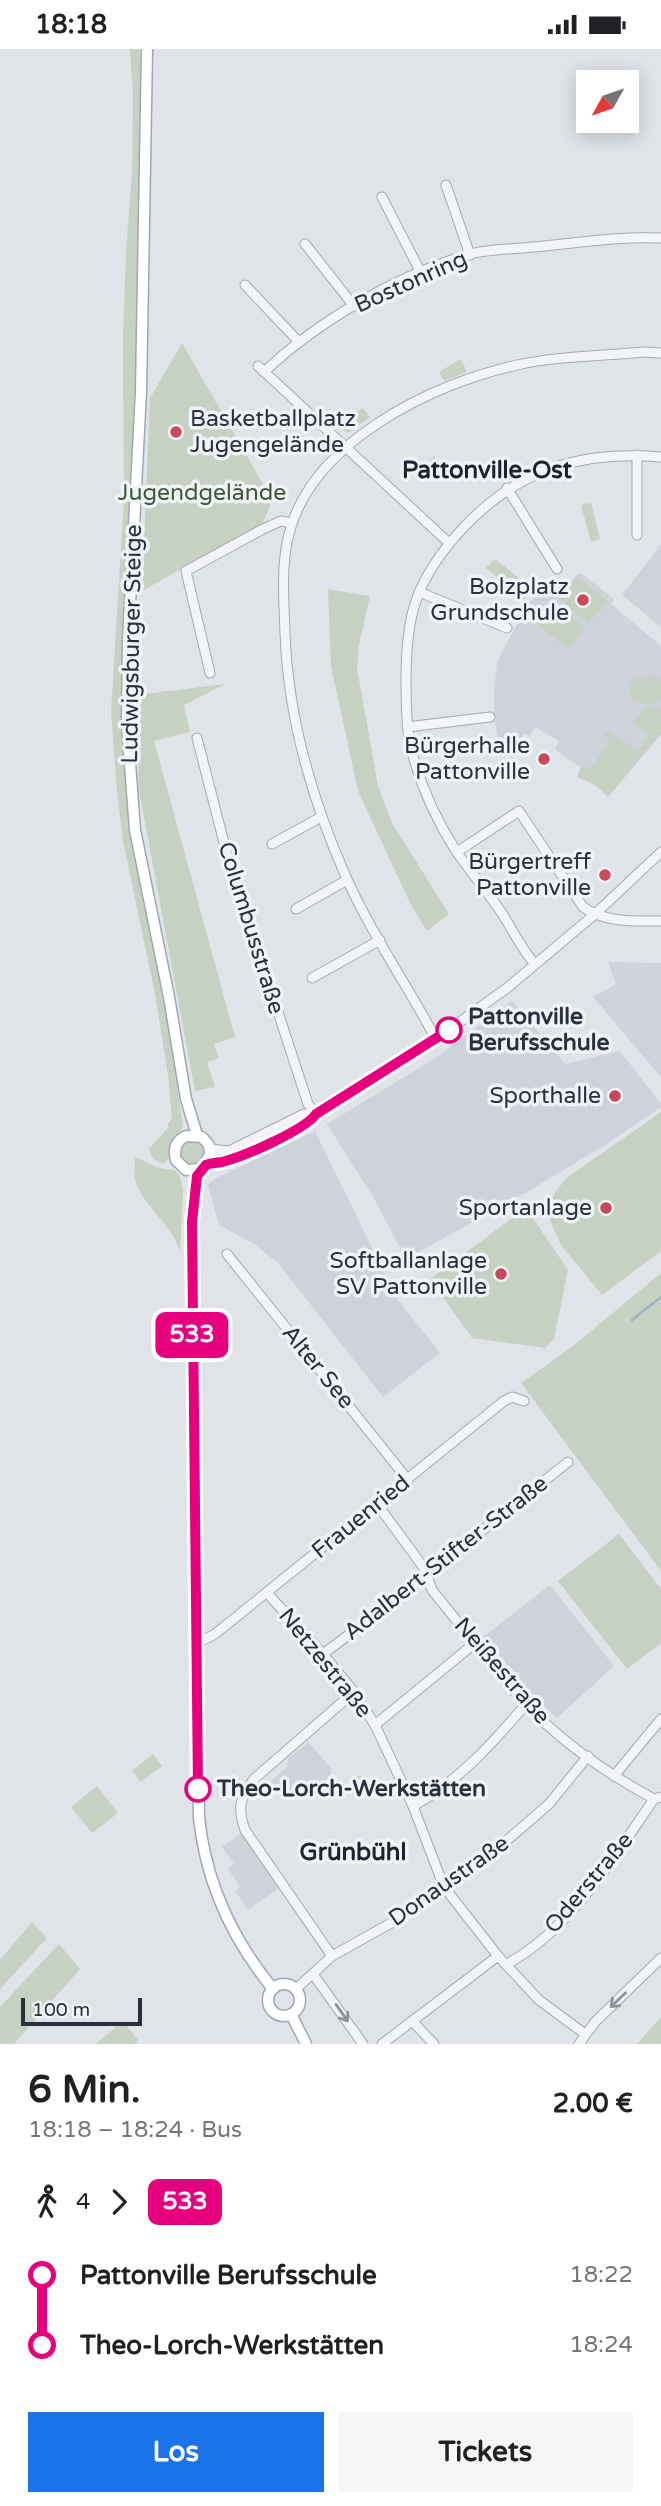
<!DOCTYPE html>
<html lang="de">
<head>
<meta charset="utf-8">
<style>
  body { margin:0; font-family:"Varela Round",sans-serif; background:#f6f6f6; color:#202124; height:100vh; display:flex; flex-direction:column; font-size:26px; white-space:nowrap }
  * { box-sizing:border-box; margin:0 }
  p { font-size:23px; color:#757577 }
  .icon { flex:none; width:38px; height:38px; fill:none; stroke:currentColor; stroke-width:2; stroke-linecap:round; stroke-linejoin:round }
  .map { position:relative; height:1995px; overflow:hidden }
  .sheet { display:flex; flex-direction:column; background:#fff; flex:1 }
  .sheet>* { flex:none }
  .badge { padding:0 14px; border-radius:10px; font-size:24px; line-height:46px }
  .needle { width:46px; rotate:230deg }
  .tools { position:absolute; left:576px; top:21px; display:grid; gap:14px }
  .tools a { display:grid; place-items:center; width:63px; height:63px; border-radius:0px; background:#fff; box-shadow:0 4px 18px #0003; font-size:35px }
  .scale { position:absolute; left:21px; bottom:18px; width:121px; box-sizing:border-box; padding-left:7px; border:4px solid #29313f; border-top:0; font-size:19px; line-height:24px; white-space:nowrap; color:#29313f; -webkit-text-stroke:5px #eff2f6; paint-order:stroke }
  .map>.badge { position:absolute; translate:-50% -50%; box-shadow:0 0 0 4px #fff }
  .legs { display:flex; align-items:center; gap:10px; height:77px; padding:0 28px; font-size:23px }
  .legs p { margin-inline-start:auto }
  .head { display:flex; align-items:center; justify-content:space-between; height:119px; padding:0 28px }
  h1 { font-size:38px; font-weight:700; line-height:52px }
  .button { display:flex; gap:14px; margin-top:auto; padding:14px 28px }
  .button a { flex:1; height:80px; border-radius:0px; background:#1a73e8; color:#fff; font-size:28px; font-weight:700; line-height:80px; text-align:center }
  .button a+a { background:#f6f6f6; color:#202124 }
  ul { padding:0 28px; list-style:none }
  li { display:flex; align-items:center; gap:24px; height:70px; font-size:26px }
  li i { display:grid; place-items:center; width:10px; height:100%; margin:0 9px; background:currentColor }
  li i::after { content:''; width:18px; height:18px; margin:-9px; border:5px solid; border-radius:50%; background:#fff }
  li p { margin-inline-start:auto }
  li:first-child i { background:linear-gradient(#0000 50%,currentColor 0) }
  li:last-child i { background:linear-gradient(currentColor 50%,#0000 0) }
  .status { display:flex; justify-content:space-between; align-items:center; height:49px; padding:0 35px; background:#fff; direction:ltr }
  .status svg { height:19px; fill:currentColor }
  .map>svg:first-child { display:block }
  .built { fill:#ced2da }
  .green { fill:#c5d2c1 }
  .lines { fill:none; stroke-linecap:round; stroke-linejoin:round }
  .stream { stroke:#9cb0c7; stroke-width:2.5 }
  .minor-casing { stroke:#a5aab2; stroke-width:11 }
  .major-casing { stroke:#a0a7b3; stroke-width:13 }
  .minor { stroke:#f2f4f7; stroke-width:9 }
  .major { stroke:#fff; stroke-width:10 }
  .oneway { stroke:#8e929b }
  .line-1-casing { stroke:#fff; stroke-width:16 }
  .line-1 { stroke:#e6007e; stroke-width:10 }
  .poi-dot { fill:#c84a5a; stroke:#eff2f6; stroke-width:2.5 }
  .stop-1-dot { fill:#fff; stroke:#e6007e; stroke-width:3.5 }
  .labels { text-anchor:middle; dominant-baseline:central; stroke-width:7; stroke-linejoin:round; paint-order:stroke }
  .street-label { font-size:23px; fill:#29313f; stroke:#eff2f6 }
  .poi-label { font-size:23px; fill:#29313f; stroke:#eff2f6; text-anchor:end }
  .park-label { font-size:23px; fill:#3d5a37; stroke:#eff2f6 }
  .stop-label { font-size:23px; font-weight:bold; fill:#29313f; stroke:#eff2f6; text-anchor:start }
  .neighbourhood-label { font-size:24px; font-weight:bold; fill:#1b2230; stroke:#eff2f6 }
</style>
</head>
<body>
<div class="status"><b>18:18</b><svg viewBox="0 0 49 12"><path d="M0 12V9h3v3zM5 12V6h3v6zM10 12V3h3v9zM15 12V0h3v12zM26 1h20v11H26zM47 4h2v5h-2z"/></svg></div>
<div class="map">
<svg width="661" height="1995" viewBox="0 0 661 1995">
  <rect width="100%" height="100%" fill="#e0e3e8"/>
  <g class="built">
    <polygon points="661,496 661,578 622,546"/>
    <polygon points="578,524 582,525 614,550 611,555 661,597 661,677 614,734 579,717 555,701 559,692 535,678 529,687 524,685 511,709 500,704 494,665 494,639 498,611 528,554 545,541 559,547"/>
    <polygon points="608,913 661,914 661,1028 593,948 616,935"/>
    <polygon points="512,952 565,1015 620,1002 661,1055 661,1058 605,1096 527,1143 406,1210 372,1146 327,1075 437,1008"/>
    <polygon points="315,1082 397,1250 440,1304 383,1348 278,1214 254,1195 219,1176 208,1136 215,1130"/>
    <polygon points="550,1536 614,1617 557,1669 530,1644 483,1588"/>
    <polygon points="308,1693 331,1719 326,1748 270,1738 269,1734 287,1718 288,1710"/>
    <polygon points="241,1784 280,1838 248,1861 235,1842 240,1837 228,1820 234,1815 222,1798"/>
  </g>
  <g class="green">
    <polygon points="130,0 139,0 144,40 143,170 123,677 183,1077 174,1092 171,1107 163,1115 153,1110 149,1100 169,1078 167,1076 172,1069 168,1026 155,945 123,792 117,742 111,663 124,450 123,290 126,203 132,123 133,46"/>
    <polygon points="182,294 272,451 263,474 142,542 150,349"/>
    <polygon points="461,310 467,323 444,332 439,323"/>
    <polygon points="363,359 370,368 348,384 341,379 353,364"/>
    <polygon points="434,407 445,427 442,431 429,419 428,414"/>
    <polygon points="591,454 600,490 591,493 581,456"/>
    <polygon points="495,510 533,540 523,551 486,519"/>
    <polygon points="578,527 608,553 588,575 558,549"/>
    <polygon points="328,540 370,547 359,596 357,619 378,737 392,774 449,865 427,882 411,856 358,742 331,617"/>
    <polygon points="555,555 585,579 569,600 538,576"/>
    <polygon points="651,626 661,631 661,650 649,656 661,660 661,685 608,748 595,736 577,728 582,716 589,721 610,692 604,687 608,682 638,702 649,686 633,674 648,656 633,652 628,641 634,630"/>
    <polygon points="225,635 184,656 190,683 154,692 235,988 214,995 219,1009 207,1013 215,1038 195,1042 139,741 136,646"/>
    <polygon points="661,1063 661,1202 602,1246 561,1196 550,1171 553,1147 565,1130"/>
    <circle cx="192" cy="1104" r="13"/>
    <path d="M135,1108L159,1119L175,1121L180,1127L183,1140L180,1202C172,1176 141,1154 135,1131C134,1124 135,1115 135,1108Z"/>
    <polygon points="526,1159 568,1221 554,1290 545,1299 472,1289 430,1230"/>
    <polygon points="661,1224 661,1522 521,1334 573,1297"/>
    <polygon points="619,1485 661,1540 661,1594 627,1620 558,1532"/>
    <polygon points="153,1705 162,1717 141,1733 132,1722"/>
    <polygon points="353,1727 367,1727 372,1739 350,1738"/>
    <polygon points="97,1737 118,1764 92,1784 71,1758"/>
    <polygon points="32,1873 47,1889 0,1940 0,1911"/>
    <polygon points="59,1895 80,1920 14,1995 0,1995 0,1958"/>
    <polygon points="661,1968 661,1995 637,1995"/>
    <polygon points="123,1972 138,1991 134,1995 96,1995"/>
  </g>
  <g class="lines">
    <polyline class="stream" points="632,1271 661,1248"/>
    <defs>
      <g id="minor">
        <polyline points="446,136 470,206"/>
        <polyline points="382,148 421,224"/>
        <polyline points="305,195 354,257"/>
        <polyline points="245,236 298,292"/>
        <polyline points="258,317 449,494"/>
        <path d="M264,323C319,271 398,226 470,205C490,200 513,200 534,198C576,194 619,187 661,189"/>
        <polyline points="507,439 557,520"/>
        <polyline points="637,486 637,406"/>
        <polyline points="419,543 507,579"/>
        <polyline points="210,624 186,522 263,480 281,472 292,474"/>
        <polyline points="407,678 490,668"/>
        <polyline points="197,689 229,813 308,1055 316,1065"/>
        <polyline points="272,795 321,768"/>
        <path d="M457,803L519,762L583,858C605,874 635,872 661,872"/>
        <polyline points="296,860 347,831"/>
        <path d="M535,915C522,901 514,883 503,866C489,844 471,824 456,802C435,769 419,733 410,695C406,675 406,653 406,632C406,608 407,582 414,558C423,528 443,500 464,478C519,420 582,401 661,408"/>
        <polyline points="312,929 380,891"/>
        <path d="M436,990C407,936 371,884 346,828C312,751 288,668 285,584C284,552 281,520 288,489C309,394 431,335 517,316C558,307 602,307 643,303L661,304"/>
        <polyline points="210,1100 229,1102 304,1065 316,1065"/>
        <path d="M206,1116C211,1114 217,1115 222,1113C243,1107 305,1081 316,1065L457,975L507,939L594,866L661,803"/>
        <polyline points="227,1205 408,1431"/>
        <path d="M377,1455L424,1519L432,1541C463,1579 492,1618 525,1654C561,1693 608,1725 654,1750L661,1748"/>
        <polyline points="267,1544 323,1605 354,1643 375,1676 413,1757 444,1838 498,1907"/>
        <polyline points="198,1594 215,1585 504,1352 512,1348 524,1352"/>
        <polyline points="323,1605 390,1555 568,1413"/>
        <polyline points="375,1676 475,1594"/>
        <polyline points="614,1727 661,1670"/>
        <path d="M413,1757C458,1733 493,1694 526,1655"/>
        <path d="M332,1907L245,1781C237,1758 240,1749 254,1730L354,1643"/>
        <path d="M507,1915C570,1881 614,1808 654,1750"/>
        <polyline points="313,1925 363,1995"/>
        <polyline points="296,1940 332,1907 393,1873 483,1812 549,1755 588,1707"/>
        <polyline points="413,1973 434,1995"/>
        <polyline points="382,1995 498,1907 539,1951 585,1985"/>
        <polyline points="579,1995 595,1973 661,1909"/>
      </g>
      <g id="major">
        <polyline points="147,0 141,343 128,592 127,675 135,781 169,948 186,1050 197,1086"/>
        <path d="M200,1120L186,1121L176,1111C173,1100 176,1092 186,1087L202,1088L209,1096L210,1106L197,1127L192,1173V1291L199,1769C206,1834 232,1890 273,1940"/>
        <circle cx="284" cy="1951" r="16"/>
        <polyline points="291,1965 306,1995"/>
      </g>
    </defs>
    <use href="#minor" class="minor-casing"/>
    <use href="#major" class="major-casing"/>
    <use href="#minor" class="minor"/>
    <use href="#major" class="major"/>
  </g>
  <defs><path id="oneway-shaft" d="M-6 0H5M1.5-3L5.5 0L1.5 3" fill="none" stroke-width="1.6" stroke-linecap="round" stroke-linejoin="round" transform="scale(1.75)"/></defs>
  <g class="oneway">
    <use href="#oneway-shaft" transform="translate(618 1951) rotate(136)"/>
    <use href="#oneway-shaft" transform="translate(342 1964) rotate(55)"/>
  </g>
  <g class="lines">
    <defs>
      <path id="line-1" d="M198,1740L192,1173L197,1127L206,1116C211,1114 217,1114 222,1113C243,1108 305,1081 316,1065L449,981"/>
    </defs>
    <use href="#line-1" class="line-1-casing"/>
    <use href="#line-1" class="line-1"/>
  </g>
  <g class="poi-dot">
    <circle cx="176" cy="383" r="7"/>
    <circle cx="583" cy="551" r="7"/>
    <circle cx="544" cy="710" r="7"/>
    <circle cx="605" cy="826" r="7"/>
    <circle cx="615" cy="1047" r="7"/>
    <circle cx="606" cy="1159" r="7"/>
    <circle cx="501" cy="1225" r="7"/>
  </g>
  <g class="stop-1-dot">
    <circle cx="449" cy="981" r="12"/>
    <circle cx="198" cy="1740" r="12"/>
  </g>
  <g class="labels">
    <g class="street-label">
      <text transform="translate(411 233) rotate(-24)">Bostonring</text>
      <text transform="translate(132 595) rotate(-89)">Ludwigsburger Steige</text>
      <text transform="translate(251 879) rotate(73)">Columbusstraße</text>
      <text transform="translate(318 1318) rotate(51)">Alter See</text>
      <text transform="translate(361 1468) rotate(-39)">Frauenried</text>
      <text transform="translate(446 1509) rotate(-38)">Adalbert-Stifter-Straße</text>
      <text transform="translate(325 1614) rotate(51)">Netzestraße</text>
      <text transform="translate(502 1622) rotate(49)">Neißestraße</text>
      <text transform="translate(449 1832) rotate(-35)">Donaustraße</text>
      <text transform="translate(589 1834) rotate(-50)">Oderstraße</text>
    </g>
    <g class="poi-label">
      <text x="190" y="370" text-anchor="start">Basketballplatz<tspan x="190" dy="26">Jugengelände</tspan></text>
      <text x="569" y="538">Bolzplatz<tspan x="569" dy="26">Grundschule</tspan></text>
      <text x="530" y="697">Bürgerhalle<tspan x="530" dy="26">Pattonville</tspan></text>
      <text x="591" y="813">Bürgertreff<tspan x="591" dy="26">Pattonville</tspan></text>
      <text x="601" y="1047">Sporthalle</text>
      <text x="592" y="1159">Sportanlage</text>
      <text x="487" y="1212">Softballanlage<tspan x="487" dy="26">SV Pattonville</tspan></text>
    </g>
    <g class="park-label">
      <text x="202" y="444">Jugendgelände</text>
    </g>
    <g class="stop-label">
      <text x="468" y="968">Pattonville<tspan x="468" dy="26">Berufsschule</tspan></text>
      <text x="217" y="1740">Theo-Lorch-Werkstätten</text>
    </g>
    <g class="neighbourhood-label">
      <text x="487" y="421">Pattonville-Ost</text>
      <text x="353" y="1803">Grünbühl</text>
    </g>
  </g>
</svg>
<div class="tools">
<a><svg class="needle" viewBox="-14 -14 28 28"><path d="M0-13l5 13h-10z" fill="#e53935"/><path d="M0 13l5-13h-10z" fill="#757577"/></svg></a>
</div>
<div class="scale">100 m</div>
<b class="badge" style="left:192px;top:1286px;background:#e6007e;color:#fff">533</b>
</div>
<section class="sheet">
<div class="head"><div><h1>6 Min.</h1><p>18:18 – 18:24 · Bus</p></div><b>2.00 €</b></div>
<div class="legs"><svg class="icon" aria-label="walk" viewBox="0 0 24 24"><circle cx="13" cy="4" r="2"/><path d="M13 8l-2 6 4 7M11 14l-3 7M7 12l3-4h3l4 4"/></svg>4<svg class="icon" aria-label="forward" viewBox="0 0 24 24"><path d="M9 5l7 7-7 7"/></svg><b class="badge" style="background:#e6007e;color:#fff">533</b></div>
<ul>
<li><i style="color:#e6007e"></i><b>Pattonville Berufsschule</b><p>18:22</p></li>
<li><i style="color:#e6007e"></i><b>Theo-Lorch-Werkstätten</b><p>18:24</p></li>
</ul>
<div class="button"><a>Los</a><a>Tickets</a></div>
</section>
</body>
</html>
